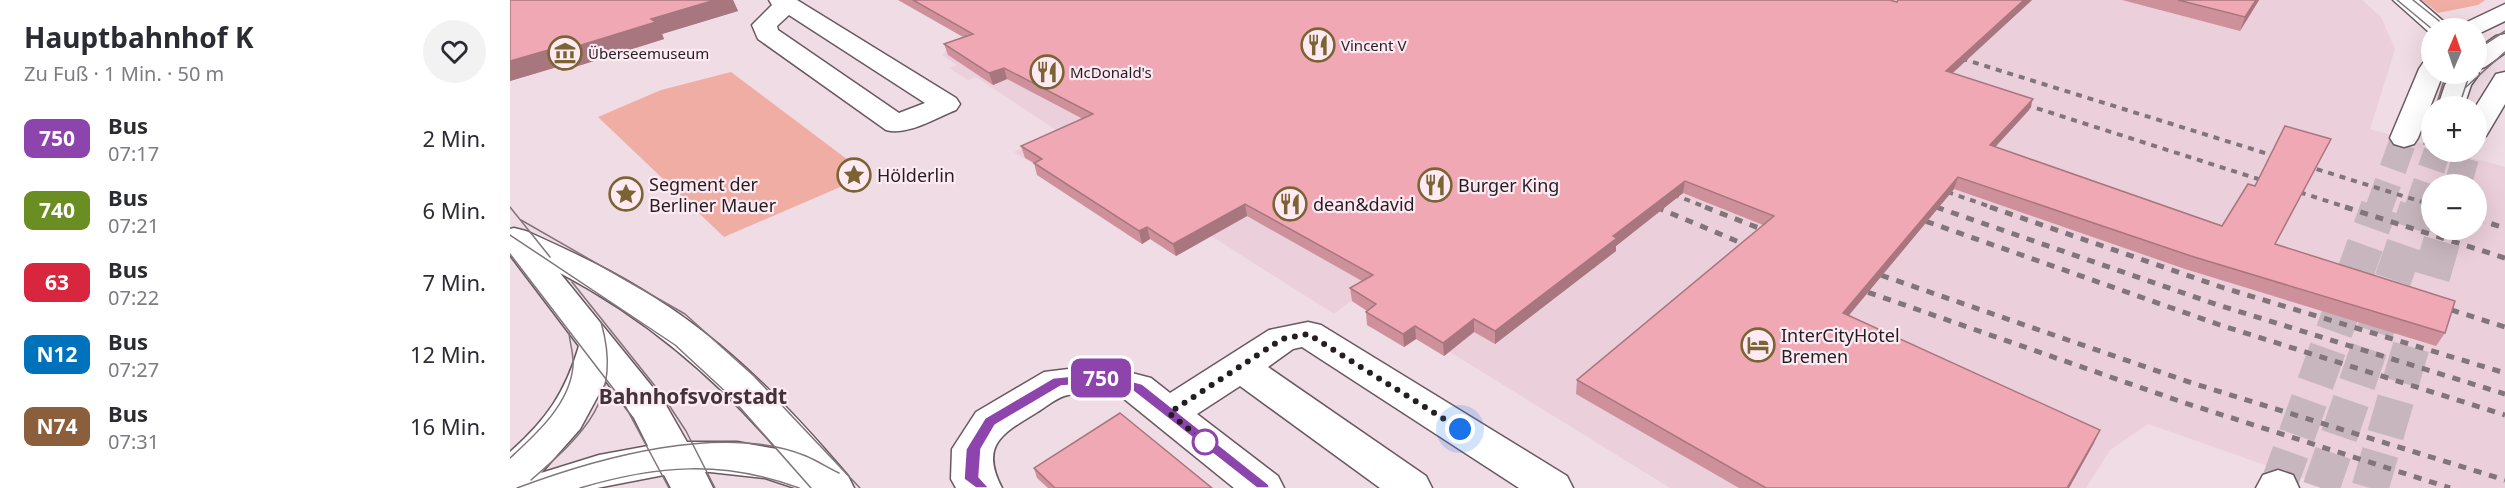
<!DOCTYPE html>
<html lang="de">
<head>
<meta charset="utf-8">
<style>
  body { margin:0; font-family:"Noto Sans",sans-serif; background:#f2f2f3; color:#2b2b33; height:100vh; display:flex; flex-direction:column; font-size:22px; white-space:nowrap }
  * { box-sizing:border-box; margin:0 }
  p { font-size:20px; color:#7c7c81 }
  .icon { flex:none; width:33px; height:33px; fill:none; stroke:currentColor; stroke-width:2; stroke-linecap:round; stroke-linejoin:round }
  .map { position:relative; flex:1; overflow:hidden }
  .details { display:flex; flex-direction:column; background:#fff; width:510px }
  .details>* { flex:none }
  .badge { padding:0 12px; border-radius:9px; font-size:21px; line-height:39px }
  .needle { width:39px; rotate:2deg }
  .fabs { position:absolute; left:1911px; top:18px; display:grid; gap:12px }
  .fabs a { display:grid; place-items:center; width:66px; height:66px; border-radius:50%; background:#fff; box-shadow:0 6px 24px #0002; font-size:30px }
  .you { position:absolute; width:30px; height:30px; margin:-15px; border:4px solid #fff; border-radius:50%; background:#1a73e8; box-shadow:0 0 0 9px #1a73e833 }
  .map>.badge { position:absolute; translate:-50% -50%; box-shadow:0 0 0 3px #fff }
  .round { display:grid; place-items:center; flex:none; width:63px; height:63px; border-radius:32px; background:#f2f2f3 }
  .overview { display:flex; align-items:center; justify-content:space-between; height:102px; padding:0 24px }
  h1 { font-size:28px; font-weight:700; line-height:45px }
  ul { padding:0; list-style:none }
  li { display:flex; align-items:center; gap:18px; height:72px; padding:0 24px }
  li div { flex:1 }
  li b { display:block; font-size:22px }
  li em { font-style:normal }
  li .badge { min-width:66px; font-weight:700; text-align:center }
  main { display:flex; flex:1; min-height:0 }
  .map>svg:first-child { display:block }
  .built { fill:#ebcfda; fill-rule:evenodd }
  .green { fill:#f0ada4 }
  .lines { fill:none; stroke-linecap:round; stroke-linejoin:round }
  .minor-tunnel-far1 { stroke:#c7b6bd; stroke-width:27; stroke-dasharray:27 14; stroke-linecap:butt }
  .minor-tunnel { stroke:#c7b6bd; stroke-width:37; stroke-dasharray:37 18; stroke-linecap:butt }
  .major-tunnel-far1 { stroke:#c7b6bd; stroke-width:27; stroke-dasharray:27 14; stroke-linecap:butt }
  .major-tunnel { stroke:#c7b6bd; stroke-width:37; stroke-dasharray:37 18; stroke-linecap:butt }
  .minor-casing { stroke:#6a5960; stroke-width:3 }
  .major-casing { stroke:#6a5960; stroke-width:3 }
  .minor { fill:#fff; fill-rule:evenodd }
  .major { fill:#fff; fill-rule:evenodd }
  .tram { stroke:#81757a; stroke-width:1.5 }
  .rail-far1 { stroke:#81757a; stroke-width:4; stroke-dasharray:6 6; stroke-linecap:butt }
  .rail { stroke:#81757a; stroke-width:5; stroke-dasharray:8 8; stroke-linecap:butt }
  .wall { fill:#ce919b }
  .shaded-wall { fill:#a8767e }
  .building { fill:#f0a9b4; stroke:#a8767e; stroke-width:1.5 }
  .line { fill:#8e44ad; stroke:#fff; stroke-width:1.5 }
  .walk { stroke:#251e21; stroke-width:6; stroke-dasharray:0 10.8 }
  .stop-dot { fill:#fff; stroke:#8e44ad; stroke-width:3 }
  .labels { text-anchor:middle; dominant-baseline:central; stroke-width:4.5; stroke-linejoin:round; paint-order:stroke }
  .far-poi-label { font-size:15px; fill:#251e21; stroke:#fdeaf2; text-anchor:start }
  .poi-label { font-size:18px; fill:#251e21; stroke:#fdeaf2; text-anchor:start }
  .quarter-label { font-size:21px; font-weight:bold; fill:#423339; stroke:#fdeaf2 }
</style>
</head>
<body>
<main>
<section class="details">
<div class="overview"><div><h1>Hauptbahnhof K</h1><p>Zu Fuß · 1 Min. · 50 m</p></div><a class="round"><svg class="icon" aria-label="heart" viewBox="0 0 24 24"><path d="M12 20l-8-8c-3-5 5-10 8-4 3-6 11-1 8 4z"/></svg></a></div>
<ul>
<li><span class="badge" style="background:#8e44ad;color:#fff">750</span><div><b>Bus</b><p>07:17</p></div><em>2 Min.</em></li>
<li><span class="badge" style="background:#6b8e23;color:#fff">740</span><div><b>Bus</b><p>07:21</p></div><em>6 Min.</em></li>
<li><span class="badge" style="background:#d7263d;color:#fff">63</span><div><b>Bus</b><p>07:22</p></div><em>7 Min.</em></li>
<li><span class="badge" style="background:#0072bc;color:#fff">N12</span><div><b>Bus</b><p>07:27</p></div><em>12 Min.</em></li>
<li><span class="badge" style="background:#8b5e3c;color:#fff">N74</span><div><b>Bus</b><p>07:31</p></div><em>16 Min.</em></li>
</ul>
</section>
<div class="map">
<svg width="1995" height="488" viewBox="0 0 1995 488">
  <rect width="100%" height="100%" fill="#f0dce4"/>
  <path class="built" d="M478,0H1852L1871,17L1885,49L1860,129L1921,146L1922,152H1940L1995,167V488H1821L1638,424L1600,450L1576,488H1160L940,352L934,356L906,336L894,347L886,342L888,340L857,325L865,319L854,305L851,307L841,301L824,314L698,234L689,239L692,242L666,256L612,217L504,152L549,132L466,77L458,80L439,68L447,65L432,55L447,40L510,17ZM1922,184H1966V230H1922Z"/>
  <g class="green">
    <polygon points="1912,0 1975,0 1968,5 1928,13"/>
    <polygon points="221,72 358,175 214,237 88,117 151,90"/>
  </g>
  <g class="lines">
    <polyline class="minor-tunnel-far1" points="1908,208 1927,152"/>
    <polyline class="minor-tunnel" points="1811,488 1908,207"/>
    <g class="major-tunnel-far1">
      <polyline points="1948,184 1956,156"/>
      <polyline points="1869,208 1894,138"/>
    </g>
    <g class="major-tunnel">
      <polyline points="1768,487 1869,207"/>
      <polyline points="1860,488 1935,230"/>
    </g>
    <defs>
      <g id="minor">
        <path d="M259,0H287L446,98L450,104L446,110C425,118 398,136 376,130L248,39L242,25L262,5ZM279,15L415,103L389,113L268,30L267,26Z"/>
        <polygon points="1883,0 1909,0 1941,28 1922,28 1920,33"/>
        <polygon points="1995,34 1995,53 1975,67 1966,70 1966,50 1986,36"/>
        <polygon points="1966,70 1969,74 1961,85 1954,106 1928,106 1935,85 1943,74 1966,74"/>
        <path d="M4,228L16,231C60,251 104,271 145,298C220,345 281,409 338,476L344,488H285L255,478L200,472H195L203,488H161L154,475L87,488H0V452C37,419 55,393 69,346L0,255V229ZM50,273C135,318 204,376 267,449L227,442H177L153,400ZM96,381L124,418L138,446L89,455L31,473L70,429Z"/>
        <path d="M798,322L811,325L1057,476L1063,488H1009L792,347L783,349L758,367L916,476L922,488H870L730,386L687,414L768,476L774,488H724L613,398C595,392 578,390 558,395C547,397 536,407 526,413C491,434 470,446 492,488H446L441,479L442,449L466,412L534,372L591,365L641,378L660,393L759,330Z"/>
      </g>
      <g id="major">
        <polygon points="1995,4 1995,21 1966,35 1966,28 1952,28 1955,23"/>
        <polygon points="1922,61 1922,74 1933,74 1908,138 1904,144 1894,147 1884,144 1880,138 1909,69 1913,63"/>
        <polygon points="1995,72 1995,104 1976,136 1966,138 1966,106 1986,74"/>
        <polygon points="1768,470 1783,475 1789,488 1746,488 1753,475"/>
      </g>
    </defs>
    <use href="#minor" class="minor-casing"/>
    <use href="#major" class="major-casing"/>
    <use href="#minor" class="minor"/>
    <use href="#major" class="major"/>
    <g class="tram">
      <polyline points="1887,0 1922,29"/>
      <polyline points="1903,0 1938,28"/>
      <polyline points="1966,50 1995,31"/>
      <polyline points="1956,87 1995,52"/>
      <polyline points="1926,106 1936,74"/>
      <polyline points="1949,106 1958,79"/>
      <polyline points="1914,144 1922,121"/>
      <polyline points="0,207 40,257"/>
      <polyline points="11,220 175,314 244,376 350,488"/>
      <polyline points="0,235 165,345 218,394 301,488"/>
      <polyline points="0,254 112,400 159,488"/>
      <polyline points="62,282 153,396 176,431 205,488"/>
      <path d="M0,458C26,434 60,404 63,366C64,355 60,344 59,333"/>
      <path d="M21,480C75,433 113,398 91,322"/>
      <path d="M7,488C87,458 213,422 296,456C308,461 318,468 329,473"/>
      <path d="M70,488C147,465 213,460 289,488"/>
    </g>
    <g class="rail-far1">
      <polyline points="1440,55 1922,205"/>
      <polyline points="1504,101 1839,208"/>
      <polyline points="1426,188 1484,208"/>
      <polyline points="1152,190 1198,208"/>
      <polyline points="1137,203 1149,208"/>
      <polyline points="1415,203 1430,208"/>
    </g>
    <g class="rail">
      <polyline points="1146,207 1248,250"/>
      <polyline points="1195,207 1264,234"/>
      <polyline points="1426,207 1708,305 1995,394"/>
      <polyline points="1480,207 1714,288 1995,373"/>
      <polyline points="1835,207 1995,258"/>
      <polyline points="1401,216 1710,325 1995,415"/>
      <polyline points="1966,219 1995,228"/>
      <polyline points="1356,270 1682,383 1995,480"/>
      <polyline points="1343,287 1672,402 1940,488"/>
      <polyline points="1926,305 1995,327"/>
    </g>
  </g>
  <g class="wall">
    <polygon points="0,0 223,0 228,11 152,34 154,39 52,71 47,67 0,81"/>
    <polygon points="388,0 1380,0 1386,2 1387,0 1522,0 1442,73 1523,99 1519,110 1485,147 1765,244 1935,333 1926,346 1675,269 1444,189 1339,315 1584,443 1559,488 1229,488 1066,394 1067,380 1253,225 1173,193 1106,246 1106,251 985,344 964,332 934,356 906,339 894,347 857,325 856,312 857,311 842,301 840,288 852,281 737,216 666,256 640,239 632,244 527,175 524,163 515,158 511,146 573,119 497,79 483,85 438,55 434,44 453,37"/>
    <polygon points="1612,0 1749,0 1730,31"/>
    <polygon points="524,468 702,488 538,488 527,478"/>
  </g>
  <g class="shaded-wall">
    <polygon points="205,0 223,0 228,11 152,34 154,39 52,71 42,54 141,19"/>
    <polygon points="1514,0 1522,0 1433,82 1436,71"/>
    <polygon points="1746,0 1749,0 1730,31 1735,17"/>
    <polygon points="38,50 47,67 0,81 0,61"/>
    <polygon points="494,68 497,79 483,85 479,73"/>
    <polygon points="1523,99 1519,110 1476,157 1480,145"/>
    <polygon points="1448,177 1444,189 1330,326 1333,313"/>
    <polygon points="1175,181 1173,193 1106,246 1106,251 985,344 985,331 1103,236"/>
    <polygon points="735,204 737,216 666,256 663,244"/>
    <polygon points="637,227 640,239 632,244 629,231"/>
    <polygon points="964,319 964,332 934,356 933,343"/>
    <polygon points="905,326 906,339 894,347 893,334"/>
    <polygon points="1590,430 1584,443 1559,488 1557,488"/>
  </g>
  <g class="building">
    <polygon points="0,0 205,0 141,19 146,22 42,54 38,50 0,61"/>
    <polygon points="403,0 1380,0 1387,2 1388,0 1514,0 1436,71 1523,99 1480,145 1712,226 1738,184 1745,186 1775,126 1821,139 1765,244 1945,301 1935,333 1681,256 1448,177 1333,313 1590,430 1557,488 1256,488 1067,380 1264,216 1175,181 1103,236 1107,238 985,331 964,319 933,343 905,326 893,334 856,312 866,304 840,288 863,275 735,204 663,244 637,227 629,231 524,163 532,159 511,146 583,114 494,68 479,73 434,44 463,34"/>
    <polygon points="1668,0 1746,0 1735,17"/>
    <polygon points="610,413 702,488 545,488 524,468"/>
  </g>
  <polygon class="line" points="591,373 632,384 758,484 760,488 747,488 623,391 591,383 551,386 485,425 471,449 469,477 479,488 466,488 454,479 456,449 475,418 543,378"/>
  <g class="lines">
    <polyline class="walk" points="695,442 659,413 772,339 798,334 950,429"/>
  </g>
  <defs>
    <symbol id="restaurant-ring" viewBox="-11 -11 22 22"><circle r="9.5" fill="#fdeaf2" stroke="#7c6334" stroke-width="1.5"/><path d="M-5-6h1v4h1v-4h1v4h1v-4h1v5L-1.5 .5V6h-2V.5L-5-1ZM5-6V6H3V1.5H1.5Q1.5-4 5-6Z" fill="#7c6334"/></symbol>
    <symbol id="museum-ring" viewBox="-11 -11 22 22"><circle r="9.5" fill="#fdeaf2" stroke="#7c6334" stroke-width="1.5"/><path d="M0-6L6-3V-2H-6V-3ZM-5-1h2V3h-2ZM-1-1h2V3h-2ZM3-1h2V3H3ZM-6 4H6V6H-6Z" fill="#7c6334"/></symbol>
    <symbol id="sight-ring" viewBox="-11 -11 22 22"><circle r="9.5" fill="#fdeaf2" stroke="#7c6334" stroke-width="1.5"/><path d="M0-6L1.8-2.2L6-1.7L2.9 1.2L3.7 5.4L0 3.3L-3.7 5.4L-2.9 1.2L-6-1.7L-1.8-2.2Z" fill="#7c6334"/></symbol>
    <symbol id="hotel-ring" viewBox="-11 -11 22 22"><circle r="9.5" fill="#fdeaf2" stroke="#7c6334" stroke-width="1.5"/><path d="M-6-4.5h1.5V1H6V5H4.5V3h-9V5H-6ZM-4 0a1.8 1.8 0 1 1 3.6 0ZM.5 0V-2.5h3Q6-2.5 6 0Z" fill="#7c6334"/></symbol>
  </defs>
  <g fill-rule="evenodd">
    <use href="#restaurant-ring" x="789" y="26" width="38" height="38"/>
    <use href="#museum-ring" x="36" y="34" width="38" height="38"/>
    <use href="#restaurant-ring" x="518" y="53" width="38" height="38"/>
    <use href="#sight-ring" x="325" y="156" width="38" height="38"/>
    <use href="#restaurant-ring" x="906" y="166" width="38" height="38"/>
    <use href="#sight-ring" x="97" y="175" width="38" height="38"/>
    <use href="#restaurant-ring" x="761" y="185" width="38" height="38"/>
    <use href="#hotel-ring" x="1229" y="326" width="38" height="38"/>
  </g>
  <circle class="stop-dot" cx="695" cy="442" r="12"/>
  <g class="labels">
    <g class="far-poi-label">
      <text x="831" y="45">Vincent V</text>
      <text x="78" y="53">Überseemuseum</text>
      <text x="560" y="72">McDonald's</text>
    </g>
    <g class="poi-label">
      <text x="367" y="175">Hölderlin</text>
      <text x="139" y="184">Segment der<tspan x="139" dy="21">Berliner Mauer</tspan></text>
      <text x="948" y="185">Burger King</text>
      <text x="803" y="204">dean&amp;david</text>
      <text x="1271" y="335">InterCityHotel<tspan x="1271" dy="21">Bremen</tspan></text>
    </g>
    <g class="quarter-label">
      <text x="183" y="396">Bahnhofsvorstadt</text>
    </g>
  </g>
</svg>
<div class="fabs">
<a><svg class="needle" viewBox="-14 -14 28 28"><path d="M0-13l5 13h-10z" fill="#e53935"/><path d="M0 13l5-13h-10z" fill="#7c7c81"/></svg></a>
<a>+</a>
<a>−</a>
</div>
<div class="you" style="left:950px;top:429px"></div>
<b class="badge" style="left:591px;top:378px;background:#8e44ad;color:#fff">750</b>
</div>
</main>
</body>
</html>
